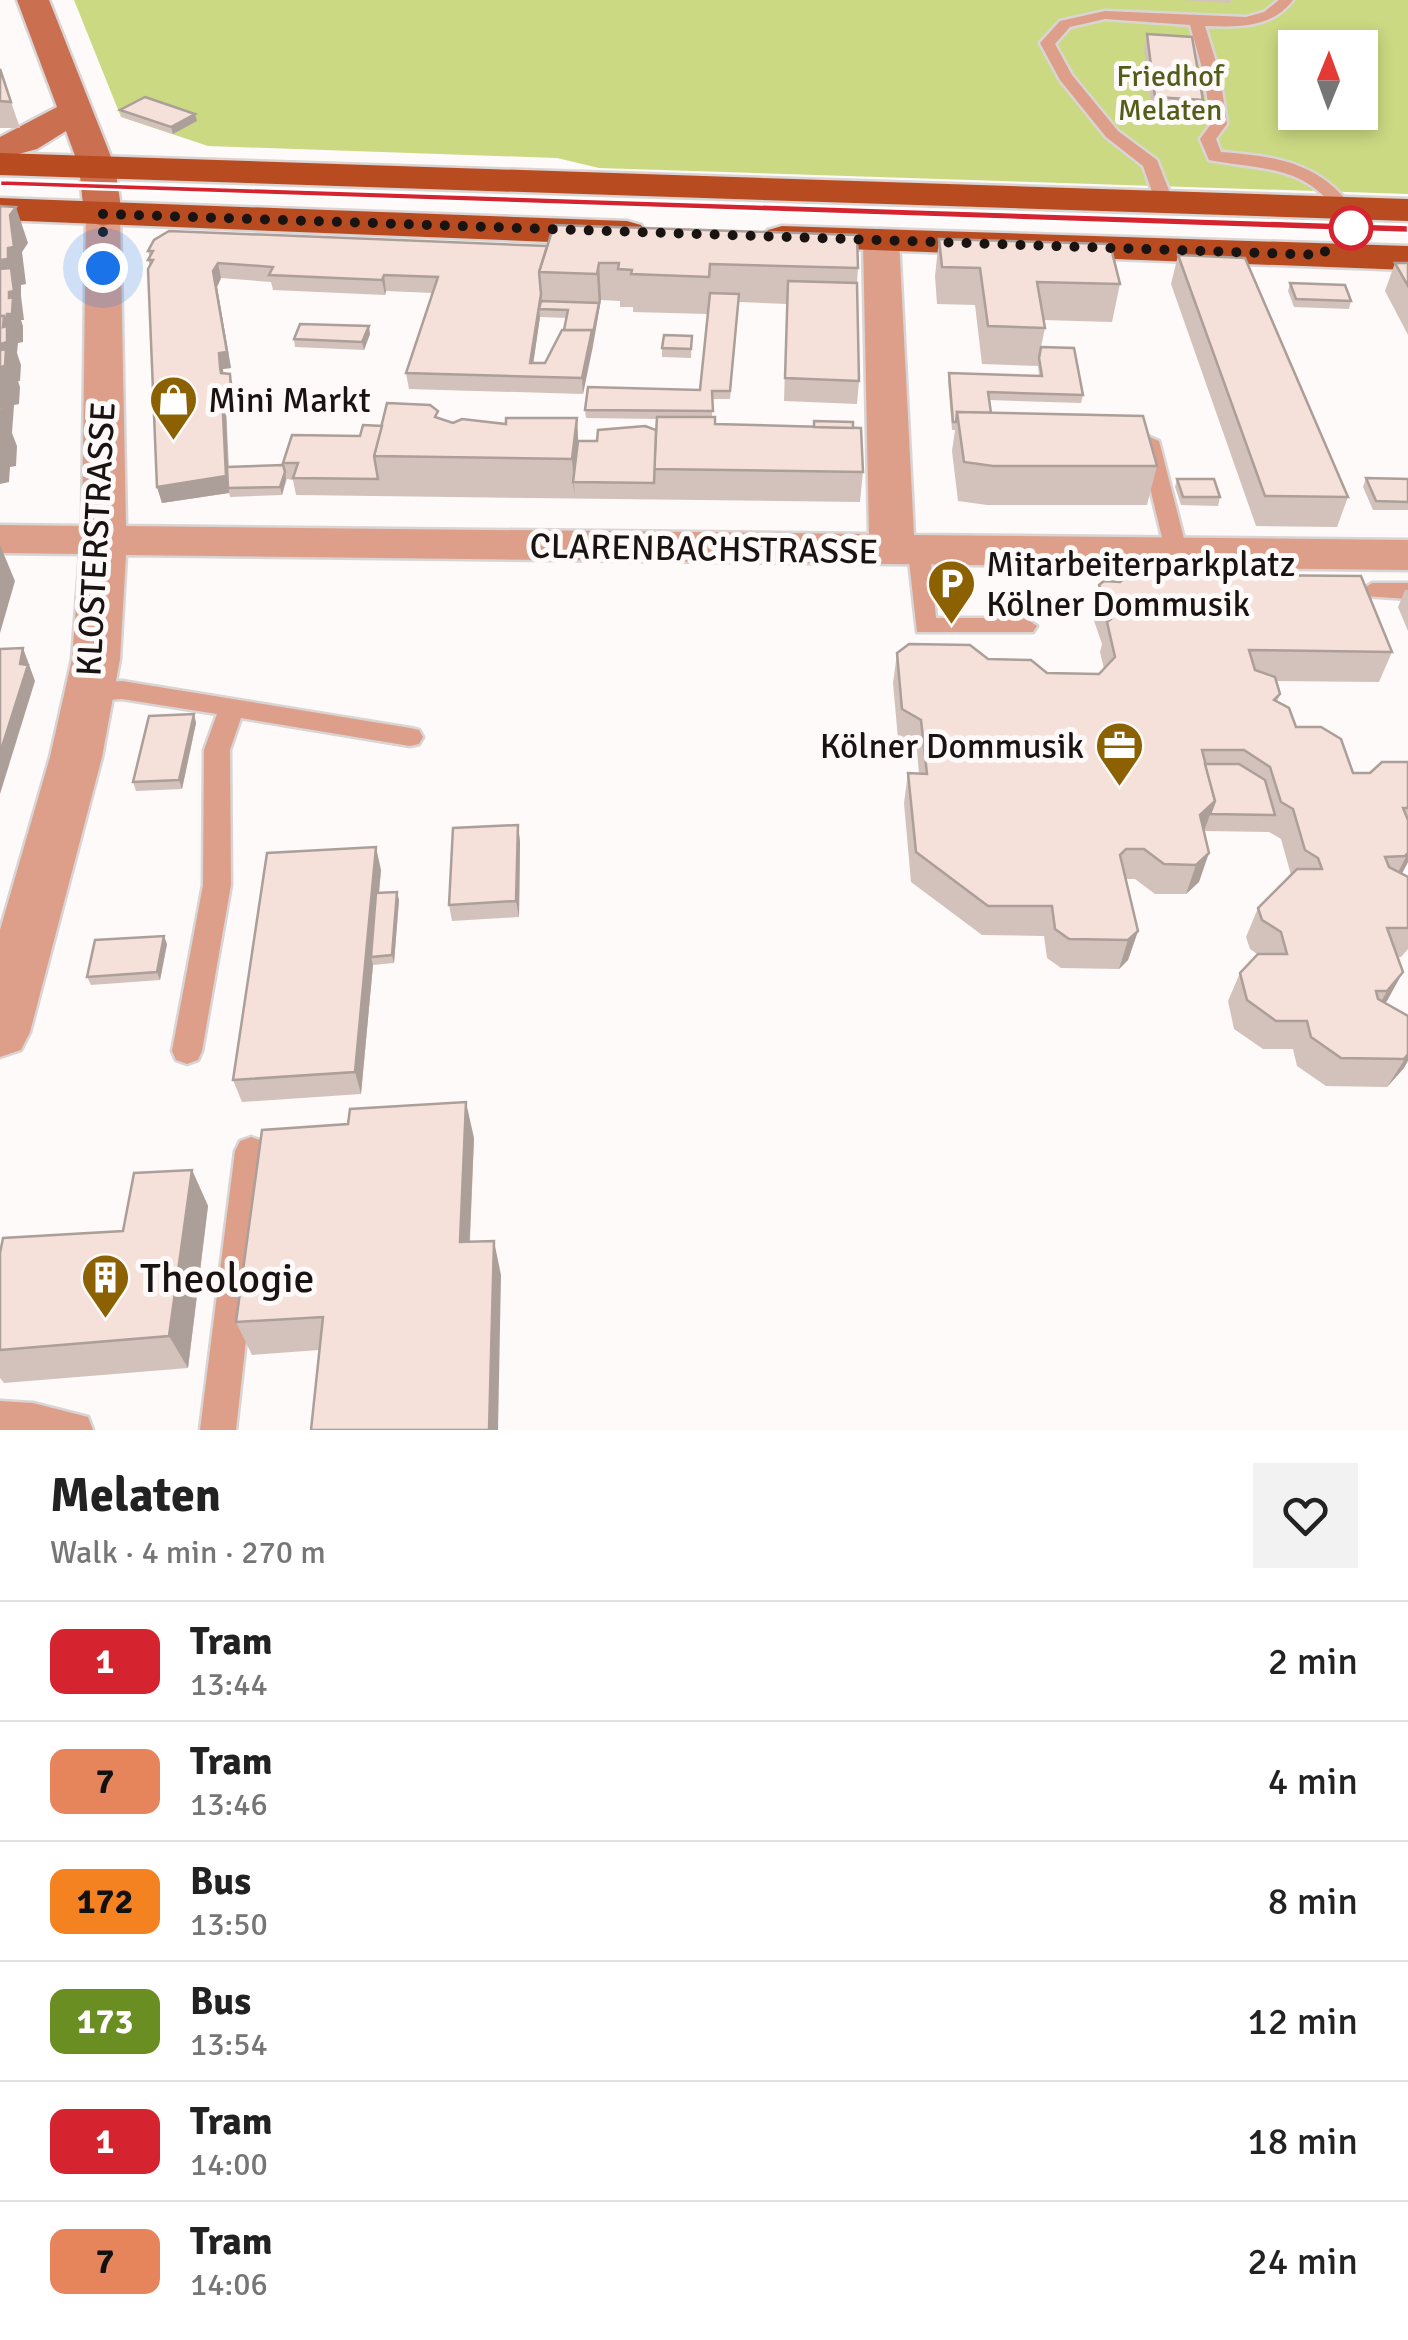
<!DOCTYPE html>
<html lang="en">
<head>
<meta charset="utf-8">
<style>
  body { margin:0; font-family:Signika,sans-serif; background:#f2f2f2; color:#222; height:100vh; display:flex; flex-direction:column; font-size:38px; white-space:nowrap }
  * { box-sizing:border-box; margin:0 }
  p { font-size:32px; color:#767676 }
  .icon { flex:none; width:55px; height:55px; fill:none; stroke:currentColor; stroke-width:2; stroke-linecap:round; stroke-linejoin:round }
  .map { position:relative; height:1430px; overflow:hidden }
  .side { display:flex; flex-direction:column; background:#fff; flex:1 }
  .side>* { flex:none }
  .badge { padding:0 20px; border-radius:15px; font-size:35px; line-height:65px }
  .needle { width:65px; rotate:1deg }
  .tools { position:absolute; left:1278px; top:30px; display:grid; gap:20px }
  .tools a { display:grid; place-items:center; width:100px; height:100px; border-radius:0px; background:#fff; box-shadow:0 5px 15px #0003; font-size:50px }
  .you { position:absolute; width:50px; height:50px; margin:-25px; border:8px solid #fff; border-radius:50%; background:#1a73e8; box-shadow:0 0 0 15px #1a73e833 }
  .map>.badge { position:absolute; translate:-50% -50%; box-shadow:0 0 0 5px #fff }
  .round { display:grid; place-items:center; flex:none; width:105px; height:105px; border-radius:0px; background:#f2f2f2 }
  .summary { display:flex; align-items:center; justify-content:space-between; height:170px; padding:0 50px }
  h1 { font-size:48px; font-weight:800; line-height:75px }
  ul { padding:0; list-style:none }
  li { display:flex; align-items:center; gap:30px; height:120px; padding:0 50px; border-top:2px solid #e0e0e0 }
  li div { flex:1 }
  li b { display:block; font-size:38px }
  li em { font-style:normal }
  li .badge { min-width:110px; font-weight:700; text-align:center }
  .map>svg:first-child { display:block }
  .green { fill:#cbd982; fill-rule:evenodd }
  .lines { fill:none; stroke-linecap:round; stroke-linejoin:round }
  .lane-casing { stroke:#d9d5d4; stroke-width:5 }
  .street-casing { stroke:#d9d5d4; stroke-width:5 }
  .secondary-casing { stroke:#d9d5d4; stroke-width:5 }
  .primary-casing { stroke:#d9d5d4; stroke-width:5 }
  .lane { fill:#dd9f8a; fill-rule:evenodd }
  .street { fill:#dd9f8a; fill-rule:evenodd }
  .secondary { fill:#ca7051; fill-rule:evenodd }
  .primary { fill:#b94b21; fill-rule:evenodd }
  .tram { stroke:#3f3a38; stroke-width:2.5 }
  .wall { fill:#d3c2bb; fill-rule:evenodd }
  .shaded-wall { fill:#ac9e98 }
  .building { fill:#f5e1d9; stroke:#ac9e98; stroke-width:2.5 }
  .line { fill:#d52330; stroke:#fff; stroke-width:2.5 }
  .walk { stroke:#191311; stroke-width:10; stroke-dasharray:0 18 }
  .stop-dot { fill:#fff; stroke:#d52330; stroke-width:5 }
  .labels { text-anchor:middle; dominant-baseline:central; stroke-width:10; stroke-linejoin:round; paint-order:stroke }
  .far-park-label { font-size:30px; fill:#535c18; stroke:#fdfaf9 }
  .poi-label { font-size:35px; fill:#191311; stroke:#fdfaf9; text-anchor:start }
  .street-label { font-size:35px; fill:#191311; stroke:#fdfaf9 }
  .near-poi-label { font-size:42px; fill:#191311; stroke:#fdfaf9; text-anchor:start }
</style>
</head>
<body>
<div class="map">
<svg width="1408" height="1430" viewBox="0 0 1408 1430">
  <rect width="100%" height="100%" fill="#fdfaf9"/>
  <path class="green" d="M74,0H1408V194L599,168L557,158L208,146L121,117ZM1295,48H1360V112H1295Z"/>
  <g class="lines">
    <defs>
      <g id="lane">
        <path d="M1279,0H1293C1271,29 1238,27 1205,26L1220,75L1227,124L1216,139L1221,152C1274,156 1320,162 1352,208L1349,212H1337C1304,164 1260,170 1209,160L1200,139L1211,124L1204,75L1190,25L1105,19L1070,27L1055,44L1072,75L1118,131L1157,160L1174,203L1165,208L1156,203L1143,166L1106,137L1060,80L1040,43L1060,21L1105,11L1246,17L1264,12Z"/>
        <polygon points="1145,435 1159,441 1188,554 1185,559 1169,559 1166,554 1140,446 1135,441"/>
        <polygon points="919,545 930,552 936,618 1025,618 1037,626 1033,632 917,632 908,552"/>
        <polygon points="1372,583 1408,583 1408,599 1364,596 1360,591"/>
        <polygon points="122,681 410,728 419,730 423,737 419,744 410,746 241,718 230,750 231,885 202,1051 198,1060 187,1064 176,1060 172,1051 203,885 204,750 217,714 122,699 90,701 78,692 90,683"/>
        <polygon points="251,1137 262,1141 267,1151 236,1430 200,1430 235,1151 240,1141"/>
        <polygon points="0,1401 33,1403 88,1417 93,1430 0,1430"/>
      </g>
      <polygon id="street" points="103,204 115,207 120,214 126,526 869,534 863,240 868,232 881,229 894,232 899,240 914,535 1408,540 1408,570 126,555 120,659 102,757 30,1032 21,1050 0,1057 0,930 50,757 72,659 80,554 0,553 0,525 82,526 86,214 91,207"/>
      <polygon id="secondary" points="17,0 49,0 115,167 122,214 117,222 103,226 89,222 84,214 79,167 66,131 37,149 0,159 0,137 57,107"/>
      <g id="primary">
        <polygon points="0,153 1408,199 1408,221 0,175"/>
        <polygon points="0,198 627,221 641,225 647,233 641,241 627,245 0,220"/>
        <polygon points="782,226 1408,246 1408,270 768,246 762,238 768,230"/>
      </g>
    </defs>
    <use href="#lane" class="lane-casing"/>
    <use href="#street" class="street-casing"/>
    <use href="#secondary" class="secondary-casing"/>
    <use href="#primary" class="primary-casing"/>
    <use href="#lane" class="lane"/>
    <use href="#street" class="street"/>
    <use href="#secondary" class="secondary"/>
    <use href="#primary" class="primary"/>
    <polyline class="tram" points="0,184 1408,229"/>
  </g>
  <g class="wall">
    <polygon points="1183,0 1231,0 1230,3"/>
    <polygon points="1147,34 1203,100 1200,114 1152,111 1144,48"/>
    <polygon points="0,69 11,102 20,128 0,128"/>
    <polygon points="120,110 197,121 173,134 122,117"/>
    <polygon points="939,239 1120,284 1112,322 1043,320 1045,328 1041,347 1083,395 1081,403 989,400 991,413 1157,466 1147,505 987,505 958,501 952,451 955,430 952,430 948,381 949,373 1039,376 1038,366 982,364 975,305 937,304 935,276"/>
    <path d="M154,240L858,268L857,284L859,381L857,404L784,401L787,304L739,302L730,399H712V417L715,424L853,428L863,472L860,502L296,495L293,480L287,479L282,495L230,497L229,493L162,503L157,487L150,266L148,260L150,258L148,251ZM221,278L271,282L273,290L385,295L386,291L433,293L406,373L409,389L583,394L601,300L620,301V307H633V312L708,314L700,390L585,410L586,418L657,419L656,430L597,441H578L577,418L506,424L453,423L439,418L381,426L360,436L283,463V465L229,467L226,409L235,406L234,390L223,373V369L231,368L217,287ZM540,317L567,318L564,330L545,363H533Z"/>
    <polygon points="1178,255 1348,497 1337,527 1256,526 1171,284"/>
    <polygon points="1395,263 1408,263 1408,335 1385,291"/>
    <polygon points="1290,283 1351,301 1349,309 1294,307 1288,291"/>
    <polygon points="370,334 364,350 295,347 294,339"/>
    <polygon points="692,336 691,358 662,357 662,348"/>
    <polygon points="1366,478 1408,479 1408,510 1373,510 1363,487"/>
    <polygon points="1177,479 1220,497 1218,506 1181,505 1175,487"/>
    <polygon points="1099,585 1392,652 1379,682 1276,681 1280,694 1277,702 1296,727 1353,773 1370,773 1408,762 1408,862 1402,874 1408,877 1408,949 1401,957 1397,957 1386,1003 1408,1016 1404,1068 1387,1087 1326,1086 1297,1066 1293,1049 1263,1049 1234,1029 1228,1001 1240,973 1257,954 1250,949 1246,937 1258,908 1291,875 1281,839 1269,832 1204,831 1199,882 1186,894 1155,894 1135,879 1125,879 1138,931 1128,960 1119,969 1061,968 1047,958 1044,936 982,935 911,882 904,803 908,773 919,774 917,750 898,739 893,683 897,653 988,659 1047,673 1099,674 1104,669 1100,652 1102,644 1092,615"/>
    <polygon points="1405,590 1408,590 1408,631 1398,607"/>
    <polygon points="194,714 196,723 182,789 136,791 133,782"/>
    <polygon points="518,825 520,842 519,917 452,921 449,905"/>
    <polygon points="381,870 379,893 399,900 394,963 373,965 361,1094 242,1102 233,1080"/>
    <polygon points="167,944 160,980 91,985 87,977"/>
    <polygon points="474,1138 470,1242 501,1275 319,1350 252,1355 236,1322"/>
    <polygon points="192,1170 208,1206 188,1368 4,1383 0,1378 0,1253 123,1231"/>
  </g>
  <g class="shaded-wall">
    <polygon points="195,114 197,121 173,134 171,127"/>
    <polygon points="16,207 28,243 22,252 26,284 21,285 21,296 24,320 21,320 23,326 23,342 18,343 17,353 21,365 20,381 18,381 20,387 19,404 14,405 12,433 17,446 16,466 10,467 9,482 0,484 0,260 10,215"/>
    <polygon points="218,263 221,278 217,287 231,368 223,369 225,389 221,373 213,271"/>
    <polygon points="599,263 601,300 599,311 597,274"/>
    <polygon points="384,275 386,291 385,295 382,280"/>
    <polygon points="541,294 542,309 539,309 540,317 531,379 530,363"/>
    <polygon points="599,303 599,311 593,346 592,338"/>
    <polygon points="369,326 370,334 364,350 362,342"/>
    <polygon points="592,330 593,346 583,394 582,378"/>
    <polygon points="230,374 234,390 235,406 226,409 229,493 162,503 157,487 222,393"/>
    <polygon points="577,418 579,457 573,482 575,498 572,459"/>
    <polygon points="285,472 286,479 282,495 280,487"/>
    <polygon points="0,545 15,581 0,633"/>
    <polygon points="23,648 35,681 0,794 0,753"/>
    <polygon points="194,714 196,723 182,789 179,780"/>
    <polygon points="1215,801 1204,831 1200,815"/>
    <polygon points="518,825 520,842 519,917 516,901"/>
    <polygon points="376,847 381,870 373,956 371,957 373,965 361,1094 355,1072"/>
    <polygon points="1209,853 1199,882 1186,894 1196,865"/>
    <polygon points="1408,853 1408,862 1402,873 1391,886"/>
    <polygon points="397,892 399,900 394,963 392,955"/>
    <polygon points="1138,931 1128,960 1119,969 1128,940"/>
    <polygon points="164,936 167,944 160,980 157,972"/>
    <polygon points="1403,972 1387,1001 1371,1020 1387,991"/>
    <polygon points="1408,1054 1408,1061 1404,1068 1387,1087"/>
    <polygon points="466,1102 474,1138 468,1277 460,1242"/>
    <polygon points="192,1170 208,1206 188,1368 169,1336"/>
    <polygon points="494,1241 501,1275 498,1430 489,1430"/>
  </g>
  <g class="building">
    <polygon points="1147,34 1192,37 1203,100 1155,97"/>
    <polygon points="0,69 11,102 0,101"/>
    <polygon points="145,97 195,114 171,127 120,110"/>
    <polygon points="0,206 16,207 10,215 14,247 8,248 8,259 0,260"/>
    <polygon points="554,225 857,235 858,268 710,264 709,277 631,274 632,270 618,269 619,263 599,263 597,274 539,272"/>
    <polygon points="169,231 547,246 539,272 541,294 530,363 545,363 562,330 592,330 582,378 406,373 438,277 384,275 382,280 269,275 273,267 218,263 213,271 227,352 219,353 220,367 221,373 230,374 231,390 222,393 226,476 157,487 148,269 153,260 148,260 153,251 148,251 154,240"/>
    <polygon points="939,239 1110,244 1120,284 1037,282 1045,328 988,326 980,268 942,267"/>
    <polygon points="1178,255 1245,258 1348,497 1265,496"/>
    <polygon points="1395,263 1408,263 1408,286"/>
    <polygon points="11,268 14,291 9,292 9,298 13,297 12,314 7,314 7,325 4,316 0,316 0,269"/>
    <polygon points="788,281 857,283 859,381 785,378"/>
    <polygon points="1290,283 1345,285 1351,301 1296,299"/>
    <polygon points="710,293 739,294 730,391 712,391 713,411 585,410 588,387 700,390"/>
    <polygon points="541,301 599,303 592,338 592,330 564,330 568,310 539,309"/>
    <polygon points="0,316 4,316 3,327 7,326 7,342 1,344 1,350 6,349 5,366 0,367"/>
    <polygon points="300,324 369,326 362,342 294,339"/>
    <polygon points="664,335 692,336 691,349 662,348"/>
    <polygon points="1041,347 1074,348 1083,395 988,392 991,413 957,412 956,422 953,422 949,373 1042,376 1039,358"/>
    <polygon points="387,403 430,405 438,411 435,417 453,423 462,419 506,424 506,418 577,418 572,459 374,456"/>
    <polygon points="0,407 3,407 0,427"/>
    <polygon points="957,412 1143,416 1157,466 993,466 964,462"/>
    <polygon points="657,417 715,417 715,424 861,428 863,472 654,469"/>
    <polygon points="814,421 853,422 853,428 814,427"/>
    <polygon points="363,425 382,426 374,456 378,479 293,478 298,463 283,463 292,435 360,436"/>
    <polygon points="645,426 656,430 654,483 573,482 578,441 597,441 598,430"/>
    <polygon points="283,465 285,472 280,487 228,488 227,467"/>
    <polygon points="1366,478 1408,479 1408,502 1376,501"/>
    <polygon points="1177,479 1214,479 1220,497 1183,497"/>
    <polygon points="1130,574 1361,576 1392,652 1249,650 1255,670 1275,677 1280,694 1274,700 1289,708 1296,727 1321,727 1341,739 1353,773 1370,773 1382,762 1408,762 1408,808 1403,808 1408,820 1408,853 1405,856 1385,857 1389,867 1408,877 1408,928 1387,928 1403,972 1387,991 1376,991 1378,999 1408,1016 1408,1054 1404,1059 1341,1058 1311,1037 1307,1021 1276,1021 1247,1000 1240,973 1258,954 1287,954 1281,932 1262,920 1258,908 1297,869 1322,869 1318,858 1305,850 1293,809 1281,802 1270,767 1244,750 1202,750 1215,801 1200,815 1209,853 1196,865 1164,864 1144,849 1126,849 1120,855 1138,931 1128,940 1069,939 1055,929 1052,906 988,906 916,852 908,773 927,774 921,720 902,709 897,653 909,644 970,645 988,659 1031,660 1047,673 1099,674 1115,657 1107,622 1111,619 1099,585 1104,581 1120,582"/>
    <polygon points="23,648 20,664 28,665 0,753 0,649"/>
    <polygon points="194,714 179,780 133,782 149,716"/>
    <polygon points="1205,764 1239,764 1265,780 1275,815 1210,814 1215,801"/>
    <polygon points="518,825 516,901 449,905 453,828"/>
    <polygon points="376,847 355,1072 233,1080 267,853"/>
    <polygon points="397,892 392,955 371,957 376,893"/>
    <polygon points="164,936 157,972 87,977 95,940"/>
    <polygon points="466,1102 460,1242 494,1241 489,1430 311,1430 323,1317 236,1322 262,1130 348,1124 350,1109"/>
    <polygon points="192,1170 169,1336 0,1350 0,1253 3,1238 123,1231 134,1173"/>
  </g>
  <polygon class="line" points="0,180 1408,225 1408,233 0,186"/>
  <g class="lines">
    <polyline class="walk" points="103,268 103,214 1321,255 1351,228"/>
  </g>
  <defs>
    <symbol id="shop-pin" viewBox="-11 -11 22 30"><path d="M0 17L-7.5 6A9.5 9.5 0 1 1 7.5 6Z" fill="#8b6102" stroke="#fdfaf9"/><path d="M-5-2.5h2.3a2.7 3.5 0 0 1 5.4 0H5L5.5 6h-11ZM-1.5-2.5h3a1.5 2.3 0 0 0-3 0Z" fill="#fff"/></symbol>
    <symbol id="parking-pin" viewBox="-11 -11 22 30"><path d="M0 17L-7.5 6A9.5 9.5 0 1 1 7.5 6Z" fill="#8b6102" stroke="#fdfaf9"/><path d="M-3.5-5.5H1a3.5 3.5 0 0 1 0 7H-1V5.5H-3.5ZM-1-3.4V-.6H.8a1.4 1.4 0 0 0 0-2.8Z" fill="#fff"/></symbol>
    <symbol id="office-pin" viewBox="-11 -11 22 30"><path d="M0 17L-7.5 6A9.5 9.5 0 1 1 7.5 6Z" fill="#8b6102" stroke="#fdfaf9"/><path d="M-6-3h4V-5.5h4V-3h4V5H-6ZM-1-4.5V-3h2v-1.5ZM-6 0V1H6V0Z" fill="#fff"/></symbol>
    <symbol id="building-pin" viewBox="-11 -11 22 30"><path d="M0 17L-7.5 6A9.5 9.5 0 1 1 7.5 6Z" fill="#8b6102" stroke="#fdfaf9"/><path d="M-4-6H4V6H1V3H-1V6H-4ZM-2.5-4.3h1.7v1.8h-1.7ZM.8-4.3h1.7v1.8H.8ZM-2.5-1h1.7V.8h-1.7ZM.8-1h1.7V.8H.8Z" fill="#fff"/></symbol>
  </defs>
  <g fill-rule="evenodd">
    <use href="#shop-pin" x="146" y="372" width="55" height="75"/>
    <use href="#parking-pin" x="924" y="556" width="55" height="75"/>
    <use href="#office-pin" x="1092" y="718" width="55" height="75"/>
    <use href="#building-pin" x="78" y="1250" width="55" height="75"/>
  </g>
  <circle class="stop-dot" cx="1351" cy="228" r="20"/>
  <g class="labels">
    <g class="far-park-label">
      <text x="1170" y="76">Friedhof<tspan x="1170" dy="34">Melaten</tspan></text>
    </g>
    <g class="poi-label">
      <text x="208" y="400">Mini Markt</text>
      <text x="986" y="564">Mitarbeiterparkplatz<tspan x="986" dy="40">Kölner Dommusik</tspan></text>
      <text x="1084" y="746" text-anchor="end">Kölner Dommusik</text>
    </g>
    <g class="street-label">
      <text transform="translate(96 539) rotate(-87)">KLOSTERSTRASSE</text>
      <text transform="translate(704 549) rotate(1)">CLARENBACHSTRASSE</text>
    </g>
    <g class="near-poi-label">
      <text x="140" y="1278">Theologie</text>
    </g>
  </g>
</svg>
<div class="tools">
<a><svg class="needle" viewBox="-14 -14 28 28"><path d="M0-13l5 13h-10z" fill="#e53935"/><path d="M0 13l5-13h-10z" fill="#767676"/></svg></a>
</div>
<div class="you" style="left:103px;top:268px"></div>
</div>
<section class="side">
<div class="summary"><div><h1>Melaten</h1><p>Walk · 4 min · 270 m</p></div><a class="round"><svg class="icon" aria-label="heart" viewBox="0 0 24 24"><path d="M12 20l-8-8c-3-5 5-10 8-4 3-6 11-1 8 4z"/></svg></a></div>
<ul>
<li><span class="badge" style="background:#d52330;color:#fff">1</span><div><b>Tram</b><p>13:44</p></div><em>2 min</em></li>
<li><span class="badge" style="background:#e6855c;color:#111">7</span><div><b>Tram</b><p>13:46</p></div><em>4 min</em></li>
<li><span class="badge" style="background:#f58220;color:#111">172</span><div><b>Bus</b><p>13:50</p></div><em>8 min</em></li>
<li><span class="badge" style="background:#6b8e23;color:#fff">173</span><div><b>Bus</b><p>13:54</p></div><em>12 min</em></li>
<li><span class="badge" style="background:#d52330;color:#fff">1</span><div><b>Tram</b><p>14:00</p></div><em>18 min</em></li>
<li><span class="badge" style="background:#e6855c;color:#111">7</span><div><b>Tram</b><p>14:06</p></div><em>24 min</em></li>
</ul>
</section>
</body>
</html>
